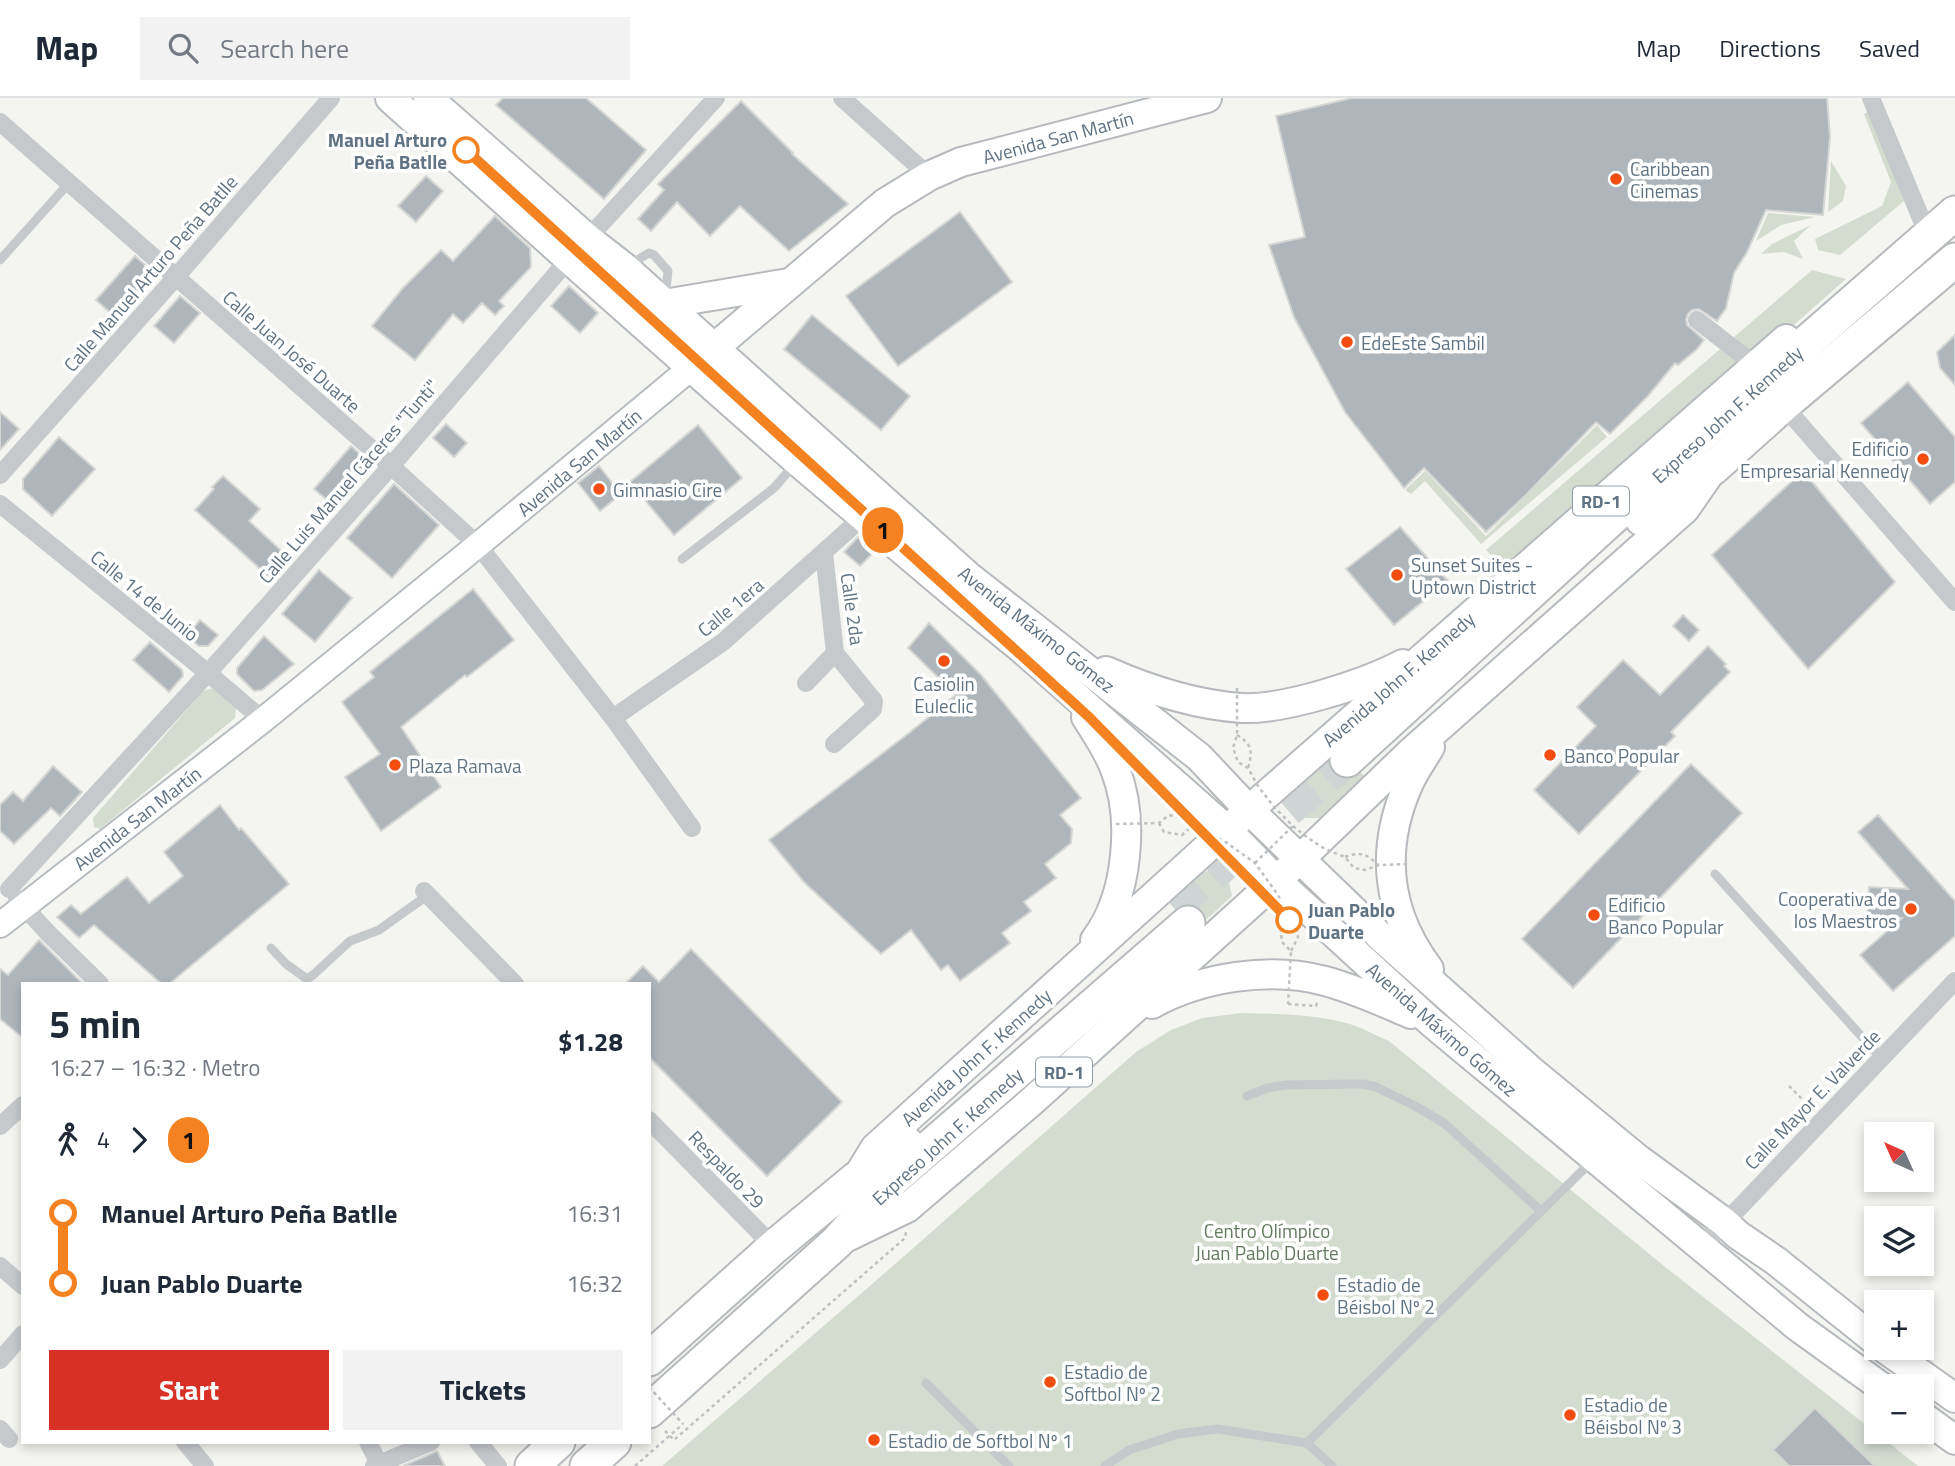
<!DOCTYPE html>
<html lang="en">
<head>
<meta charset="utf-8">
<style>
  body { margin:0; font-family:"Titillium Web",sans-serif; background:#f2f2f3; color:#1f2937; height:100vh; display:flex; flex-direction:column; font-size:26px; white-space:nowrap }
  * { box-sizing:border-box; margin:0 }
  p { font-size:23px; color:#747a83 }
  .icon { flex:none; width:38px; height:38px; fill:none; stroke:currentColor; stroke-width:2; stroke-linecap:round; stroke-linejoin:round }
  .map { position:relative; flex:1; overflow:hidden }
  .sheet { position:absolute; left:21px; top:884px; width:630px; height:462px; display:flex; flex-direction:column; background:#fff; border-radius:0px; box-shadow:0 4px 10px #0003 }
  .sheet>* { flex:none }
  .badge { padding:0 14px; border-radius:23px; font-size:24px; line-height:46px }
  .needle { width:46px; rotate:315deg }
  .controls { position:absolute; left:1864px; top:1024px; display:grid; gap:14px }
  .controls a { display:grid; place-items:center; width:70px; height:70px; border-radius:0px; background:#fff; box-shadow:0 4px 10px #0003; font-size:35px }
  .map>.badge { position:absolute; translate:-50% -50%; box-shadow:0 0 0 4px #fff }
  .legs { display:flex; align-items:center; gap:10px; height:77px; padding:0 28px; font-size:23px }
  .legs p { margin-inline-start:auto }
  .head { display:flex; align-items:center; justify-content:space-between; height:119px; padding:0 28px }
  h1 { font-size:38px; font-weight:700; line-height:52px }
  .cta { display:flex; gap:14px; margin-top:auto; padding:14px 28px }
  .cta a { flex:1; height:80px; border-radius:0px; background:#d93025; color:#fff; font-size:28px; font-weight:700; line-height:80px; text-align:center }
  .cta a+a { background:#f2f2f3; color:#1f2937 }
  ul { padding:0 28px; list-style:none }
  li { display:flex; align-items:center; gap:24px; height:70px; font-size:26px }
  li i { display:grid; place-items:center; width:10px; height:100%; margin:0 9px; background:currentColor }
  li i::after { content:''; width:18px; height:18px; margin:-9px; border:5px solid; border-radius:50%; background:#fff }
  li p { margin-inline-start:auto }
  li:first-child i { background:linear-gradient(#0000 50%,currentColor 0) }
  li:last-child i { background:linear-gradient(currentColor 50%,#0000 0) }
  header { display:flex; align-items:center; gap:42px; box-sizing:border-box; height:98px; padding:0 35px; background:#fff; border-bottom:2px solid #e0e1e3 }
  header strong { font-size:33px }
  nav { display:flex; gap:38px; margin-inline-start:auto; font-size:24px }
  .search { width:490px; height:63px; background:#f2f2f3; display:flex; align-items:center; gap:18px; box-sizing:border-box; padding:0 24px; border-radius:0px; color:#747a83; font-size:26px }
  .map>svg:first-child { display:block }
  .green { fill:#d4dcd0 }
  .building { fill:#aeb6bb; stroke:#d5d6d3; stroke-width:2 }
  .lines { fill:none; stroke-linecap:round; stroke-linejoin:round }
  .highway-tunnel { stroke:#cfd4d5; stroke-width:33; stroke-dasharray:33 17; stroke-linecap:butt }
  .secondary-casing { stroke:#b7bcc1; stroke-width:28 }
  .primary-casing { stroke:#b6babe; stroke-width:32 }
  .highway-casing { stroke:#b7babd; stroke-width:37 }
  .path { stroke:#bec0c2; stroke-width:2.5; stroke-dasharray:3.5 3.5; stroke-linecap:butt }
  .lane { stroke:#c6c9cc; stroke-width:9 }
  .street { stroke:#c6c9cc; stroke-width:18 }
  .secondary { stroke:#fff; stroke-width:24 }
  .primary { stroke:#fff; stroke-width:28 }
  .highway { stroke:#fff; stroke-width:33 }
  .path-bridge { stroke:#bec0c2; stroke-width:2.5; stroke-dasharray:3.5 3.5; stroke-linecap:butt }
  .line-1-casing { stroke:#fff; stroke-width:16 }
  .line-1 { stroke:#f58220; stroke-width:10 }
  .stop-1-dot { fill:#fff; stroke:#f58220; stroke-width:3.5 }
  .poi-dot { fill:#f34d11; stroke:#fff; stroke-width:2.5 }
  .labels { text-anchor:middle; dominant-baseline:central; stroke-width:7; stroke-linejoin:round; paint-order:stroke }
  .shield { fill:#fff; stroke:#909da9; stroke-width:2 }
  .shield-label { font-size:18px; font-weight:bold; fill:#607384 }
  .street-label { font-size:19px; fill:#607384; stroke:#fff }
  .stop-label { font-size:19px; font-weight:bold; fill:#607384; stroke:#fff; text-anchor:end }
  .poi-label { font-size:19px; fill:#607384; stroke:#fff; text-anchor:start }
  .park-label { font-size:19px; fill:#647a60; stroke:#fff }
</style>
</head>
<body>
<header>
<strong>Map</strong>
<div class="search"><svg class="icon" aria-label="search" viewBox="0 0 24 24"><circle cx="10" cy="10" r="6"/><path d="M15 15l6 6"/></svg>Search here</div>
<nav><a>Map</a><a>Directions</a><a>Saved</a></nav>
</header>
<div class="map">
<svg width="1955" height="1368" viewBox="0 0 1955 1368">
  <rect width="100%" height="100%" fill="#f4f5f0"/>
  <g class="green">
    <polygon points="1871,12 1904,103 1840,157 1818,152 1815,141 1882,108 1891,84 1864,16"/>
    <polygon points="1831,63 1846,88 1843,103 1828,114"/>
    <polygon points="1768,115 1815,119 1781,127 1756,143"/>
    <polygon points="1811,127 1794,143 1803,161 1784,154 1761,156 1772,146"/>
    <polygon points="1812,172 1846,181 1511,477 1486,452"/>
    <polygon points="1597,327 1607,339 1481,446 1425,383 1411,396 1405,392 1425,373 1486,438"/>
    <polygon points="214,590 236,610 235,620 100,731 94,729 93,720 203,593"/>
    <path d="M1335,648L1365,679L1320,720C1298,721 1285,718 1285,693Z"/>
    <polygon points="1217,772 1229,784 1232,798 1197,830 1171,800 1200,774"/>
    <path d="M1241,915C1278,916 1317,916 1353,927C1365,931 1377,938 1389,943L1664,1168L1918,1368H662L894,1167L1136,954L1171,932L1202,920Z"/>
  </g>
  <g class="building">
    <polygon points="503,0 586,0 646,52 604,101 496,7"/>
    <polygon points="1352,0 1827,0 1830,39 1823,117 1766,112 1747,154 1734,175 1726,210 1717,223 1699,211 1692,212 1688,216 1686,221 1687,227 1704,242 1697,251 1678,267 1675,265 1648,298 1610,336 1596,324 1525,398 1486,434 1424,370 1404,390 1345,314 1294,219 1269,147 1305,139 1276,18"/>
    <polygon points="741,3 793,55 792,56 848,106 789,153 740,108 710,138 677,104 651,133 638,121 664,92 658,86"/>
    <polygon points="426,78 443,93 416,124 398,108"/>
    <polygon points="960,114 1012,184 898,268 846,198"/>
    <polygon points="495,118 530,150 531,169 499,203 504,208 495,217 482,205 463,225 453,216 415,262 372,228 402,191 441,152 453,163"/>
    <polygon points="135,158 155,176 116,220 96,202"/>
    <polygon points="569,188 598,215 580,235 551,208"/>
    <polygon points="180,198 200,215 174,245 154,228"/>
    <polygon points="812,217 910,298 881,332 784,251"/>
    <polygon points="1955,237 1955,287 1940,270 1937,254"/>
    <polygon points="1908,284 1955,339 1955,384 1930,406 1861,325"/>
    <polygon points="0,314 19,331 0,352"/>
    <polygon points="446,326 467,345 454,359 433,340"/>
    <polygon points="698,327 742,380 674,437 630,384"/>
    <polygon points="59,339 95,371 52,418 23,391 23,381"/>
    <polygon points="351,348 368,363 332,406 314,391"/>
    <polygon points="599,368 621,396 600,413 578,385"/>
    <polygon points="1803,373 1895,484 1808,571 1712,457"/>
    <polygon points="223,378 260,411 249,423 287,458 268,478 195,412 214,391 212,389"/>
    <polygon points="394,386 439,427 392,480 347,440"/>
    <polygon points="1400,429 1448,483 1394,527 1346,471"/>
    <polygon points="858,439 874,454 860,468 844,454"/>
    <polygon points="319,472 352,500 315,544 282,516"/>
    <polygon points="473,491 514,542 467,579 465,577 401,629 441,689 381,733 345,679 380,656 342,604 374,579 370,574"/>
    <polygon points="1683,517 1699,532 1689,543 1673,528"/>
    <polygon points="200,522 218,537 208,548 199,548 187,538"/>
    <polygon points="929,525 981,577 1081,700 1060,717 1072,731 1071,745 1045,766 1056,780 1024,804 1031,813 1002,835 1010,845 960,883 948,867 941,872 911,832 881,856 804,784 769,742 909,635 956,597 908,550"/>
    <polygon points="264,538 294,566 262,592 254,593 237,576 237,570"/>
    <polygon points="150,544 182,572 183,578 169,594 133,562"/>
    <polygon points="1708,548 1726,566 1724,568 1730,574 1671,634 1675,638 1579,736 1534,692 1596,628 1577,609 1623,562 1660,597"/>
    <polygon points="1691,666 1742,715 1573,890 1522,841"/>
    <polygon points="53,668 82,694 60,718 51,710 14,746 0,733 0,707 13,694 23,703"/>
    <polygon points="220,707 239,732 241,730 289,786 169,886 162,886 94,827 79,840 57,819 71,807 81,816 127,779 149,805 183,778 164,754"/>
    <polygon points="1878,717 1955,803 1955,838 1893,893 1860,857 1902,820 1867,818 1869,789 1908,791 1858,734"/>
    <polygon points="39,842 83,886 23,886 23,940 0,921 0,871 8,877"/>
    <polygon points="691,851 842,1004 767,1078 649,959 649,886 625,886 643,868 659,884"/>
    <polygon points="1815,1310 1875,1368 1789,1368 1773,1352"/>
    <polygon points="437,1353 445,1368 403,1368 435,1354"/>
  </g>
  <g class="lines">
    <polyline class="highway-tunnel" points="1174,810 1347,662"/>
    <defs>
      <polyline id="secondary" points="0,827 263,622 478,447 692,269"/>
      <g id="primary">
        <polyline points="390,0 569,161 797,363 958,499 1022,551 1227,732 1276,782 1432,925 1798,1229 1880,1288"/>
        <polyline points="428,0 588,141 624,169 968,478 1199,659 1249,712 1381,839 1529,971 1638,1061 1724,1124 1738,1137 1776,1163 1876,1243"/>
        <polyline points="664,206 789,185"/>
        <polyline points="701,261 885,105 929,78 961,64 1207,0"/>
        <path d="M1106,573C1149,592 1195,607 1242,610C1284,612 1365,586 1403,566"/>
        <path d="M1086,619C1096,635 1108,652 1115,671C1135,721 1128,799 1095,842"/>
        <path d="M1429,871C1386,814 1380,751 1408,687C1414,673 1423,661 1430,649"/>
        <path d="M1152,906C1201,879 1271,868 1325,883C1355,891 1383,904 1411,916"/>
        <polyline points="856,1081 875,1050 1249,712 1786,241"/>
        <polyline points="843,1141 907,1110 1031,1004 1299,762 1410,655 1685,411 1712,372"/>
        <polyline points="1884,1250 1955,1300"/>
        <polyline points="1922,1318 1955,1342"/>
      </g>
      <g id="highway">
        <polyline points="1642,421 1664,400 1713,370 1783,307 1955,162"/>
        <polyline points="1347,662 1646,389 1698,339 1955,115"/>
        <polyline points="649,1261 774,1149 856,1081 888,1062 907,1046"/>
        <polyline points="649,1313 837,1144 893,1081 1188,825"/>
        <polyline points="532,1368 558,1344"/>
        <polyline points="587,1368 614,1344"/>
      </g>
    </defs>
    <use href="#secondary" class="secondary-casing"/>
    <use href="#primary" class="primary-casing"/>
    <use href="#highway" class="highway-casing"/>
    <g class="path">
      <path d="M1237,637C1252,646 1253,653 1248,670"/>
      <polyline points="1288,906 1316,908 1318,902"/>
      <polyline points="1789,988 1810,1009"/>
      <polyline points="665,1333 674,1342 905,1140 906,1134"/>
      <polyline points="635,1368 683,1326"/>
    </g>
    <g class="lane">
      <polyline points="0,162 69,85"/>
      <polyline points="629,167 649,155 654,157 668,173 665,199"/>
      <polyline points="682,461 774,390 794,367"/>
      <polyline points="1715,776 1881,960"/>
      <polyline points="271,850 286,866 307,881 313,877 350,843 379,832 428,797"/>
      <polyline points="1247,998 1267,990 1286,987 1350,986 1363,986 1376,989 1415,1008 1444,1025 1541,1113"/>
      <polyline points="926,1285 1009,1368"/>
      <polyline points="1307,1345 1593,1062"/>
      <polyline points="1105,1368 1129,1352 1178,1336 1218,1331 1307,1345 1332,1368"/>
    </g>
    <g class="street">
      <polyline points="842,0 929,78"/>
      <polyline points="1871,0 1923,125"/>
      <polyline points="0,24 391,368 478,447 613,620 692,730"/>
      <polyline points="1697,222 1755,267"/>
      <polyline points="1783,307 1955,504"/>
      <polyline points="0,377 176,179 331,0"/>
      <polyline points="0,406 208,575 263,622"/>
      <polyline points="824,455 835,555 874,603 873,611 834,646"/>
      <polyline points="806,585 835,555"/>
      <polyline points="613,620 723,544 864,418"/>
      <polyline points="9,791 208,575 391,368 569,161 716,0"/>
      <polyline points="424,793 515,886"/>
      <polyline points="17,801 48,835 100,886"/>
      <polyline points="649,1022 774,1149"/>
      <polyline points="0,1028 23,1007"/>
      <polyline points="1701,1150 1955,883"/>
      <polyline points="0,1168 23,1188"/>
      <polyline points="0,1262 23,1236"/>
      <polyline points="0,1331 9,1341"/>
      <polyline points="185,1344 205,1368"/>
      <polyline points="368,1344 380,1368"/>
      <polyline points="478,1344 498,1368"/>
      <polyline points="374,1368 431,1344"/>
    </g>
    <use href="#secondary" class="secondary"/>
    <use href="#primary" class="primary"/>
    <use href="#highway" class="highway"/>
    <g class="path-bridge">
      <polyline points="1237,590 1237,637 1233,650 1238,664 1248,670 1258,688 1274,709 1293,728 1308,740 1325,751 1345,759 1354,770 1365,772 1379,767 1410,766"/>
      <polyline points="1159,725 1164,734 1182,737 1190,730"/>
      <polyline points="1116,726 1159,725 1169,717 1183,720 1191,729 1224,743 1255,765 1278,797 1285,813 1280,827 1282,844 1291,853 1288,906"/>
      <path d="M1345,759C1360,753 1367,756 1378,767"/>
      <polyline points="1255,765 1293,728"/>
      <polyline points="1285,814 1296,824 1298,839 1291,853"/>
      <polyline points="649,1289 683,1326"/>
    </g>
  </g>
  <g class="lines">
    <defs>
      <polyline id="line-1" points="466,52 1089,619 1289,822"/>
    </defs>
    <use href="#line-1" class="line-1-casing"/>
    <use href="#line-1" class="line-1"/>
  </g>
  <g class="stop-1-dot">
    <circle cx="466" cy="52" r="12"/>
    <circle cx="1289" cy="822" r="12"/>
  </g>
  <g class="poi-dot">
    <circle cx="1616" cy="81" r="7"/>
    <circle cx="1347" cy="244" r="7"/>
    <circle cx="1923" cy="361" r="7"/>
    <circle cx="599" cy="391" r="7"/>
    <circle cx="1397" cy="477" r="7"/>
    <circle cx="944" cy="563" r="7"/>
    <circle cx="1550" cy="657" r="7"/>
    <circle cx="395" cy="667" r="7"/>
    <circle cx="1911" cy="811" r="7"/>
    <circle cx="1594" cy="817" r="7"/>
    <circle cx="1323" cy="1197" r="7"/>
    <circle cx="1050" cy="1284" r="7"/>
    <circle cx="1570" cy="1317" r="7"/>
    <circle cx="874" cy="1342" r="7"/>
  </g>
  <g class="labels">
    <g class="shield">
      <rect x="1573" y="388.5" width="56" height="29" rx="5"/>
      <rect x="1036" y="959.5" width="56" height="29" rx="5"/>
    </g>
    <g class="shield-label">
      <text x="1601" y="403">RD-1</text>
      <text x="1064" y="974">RD-1</text>
    </g>
    <g class="street-label">
      <text transform="translate(1058 39) rotate(-15)">Avenida San Martín</text>
      <text transform="translate(150 175) rotate(-49)">Calle Manuel Arturo Peña Batlle</text>
      <text transform="translate(292 253) rotate(41)">Calle Juan José Duarte</text>
      <text transform="translate(1727 316) rotate(-42)">Expreso John F. Kennedy</text>
      <text transform="translate(579 364) rotate(-40)">Avenida San Martín</text>
      <text transform="translate(348 383) rotate(-49)">Calle Luis Manuel Cáceres "Tunti"</text>
      <text transform="translate(145 497) rotate(39)">Calle 14 de Junio</text>
      <text transform="translate(730 509) rotate(-40)">Calle 1era</text>
      <text transform="translate(853 511) rotate(82)">Calle 2da</text>
      <text transform="translate(1037 531) rotate(38)">Avenida Máximo Gómez</text>
      <text transform="translate(1398 581) rotate(-41)">Avenida John F. Kennedy</text>
      <text transform="translate(137 720) rotate(-38)">Avenida San Martín</text>
      <text transform="translate(1442 931) rotate(41)">Avenida Máximo Gómez</text>
      <text transform="translate(976 959) rotate(-42)">Avenida John F. Kennedy</text>
      <text transform="translate(1812 1001) rotate(-46)">Calle Mayor E. Valverde</text>
      <text transform="translate(947 1038) rotate(-42)">Expreso John F. Kennedy</text>
      <text transform="translate(727 1071) rotate(46)">Respaldo 29</text>
    </g>
    <g class="stop-label">
      <text x="447" y="41">Manuel Arturo<tspan x="447" dy="22">Peña Batlle</tspan></text>
      <text x="1308" y="811" text-anchor="start">Juan Pablo<tspan x="1308" dy="22">Duarte</tspan></text>
    </g>
    <g class="poi-label">
      <text x="1630" y="70">Caribbean<tspan x="1630" dy="22">Cinemas</tspan></text>
      <text x="1361" y="244">EdeEste Sambil</text>
      <text x="1909" y="350" text-anchor="end">Edificio<tspan x="1909" dy="22">Empresarial Kennedy</tspan></text>
      <text x="613" y="391">Gimnasio Cire</text>
      <text x="1411" y="466">Sunset Suites -<tspan x="1411" dy="22">Uptown District</tspan></text>
      <text x="944" y="585" text-anchor="middle">Casiolin<tspan x="944" dy="22">Euleclic</tspan></text>
      <text x="1564" y="657">Banco Popular</text>
      <text x="409" y="667">Plaza Ramava</text>
      <text x="1897" y="800" text-anchor="end">Cooperativa de<tspan x="1897" dy="22">los Maestros</tspan></text>
      <text x="1608" y="806">Edificio<tspan x="1608" dy="22">Banco Popular</tspan></text>
      <text x="1337" y="1186">Estadio de<tspan x="1337" dy="22">Béisbol Nº 2</tspan></text>
      <text x="1064" y="1273">Estadio de<tspan x="1064" dy="22">Softbol Nº 2</tspan></text>
      <text x="1584" y="1306">Estadio de<tspan x="1584" dy="22">Béisbol Nº 3</tspan></text>
      <text x="888" y="1342">Estadio de Softbol Nº 1</text>
    </g>
    <g class="park-label">
      <text x="1267" y="1132">Centro Olímpico<tspan x="1267" dy="22">Juan Pablo Duarte</tspan></text>
    </g>
  </g>
</svg>
<div class="controls">
<a><svg class="needle" viewBox="-14 -14 28 28"><path d="M0-13l5 13h-10z" fill="#e53935"/><path d="M0 13l5-13h-10z" fill="#747a83"/></svg></a>
<a><svg class="icon" aria-label="layers" viewBox="0 0 24 24"><path d="M12 4l9 5-9 5-9-5zM3 14l9 5 9-5"/></svg></a>
<a>+</a>
<a>−</a>
</div>
<b class="badge" style="left:883px;top:432px;background:#f58220;color:#111">1</b>
<section class="sheet">
<div class="head"><div><h1>5 min</h1><p>16:27 – 16:32 · Metro</p></div><b>$1.28</b></div>
<div class="legs"><svg class="icon" aria-label="walk" viewBox="0 0 24 24"><circle cx="13" cy="4" r="2"/><path d="M13 8l-2 6 4 7M11 14l-3 7M7 12l3-4h3l4 4"/></svg>4<svg class="icon" aria-label="forward" viewBox="0 0 24 24"><path d="M9 5l7 7-7 7"/></svg><b class="badge" style="background:#f58220;color:#111">1</b></div>
<ul>
<li><i style="color:#f58220"></i><b>Manuel Arturo Peña Batlle</b><p>16:31</p></li>
<li><i style="color:#f58220"></i><b>Juan Pablo Duarte</b><p>16:32</p></li>
</ul>
<div class="cta"><a>Start</a><a>Tickets</a></div>
</section>
</div>
</body>
</html>
